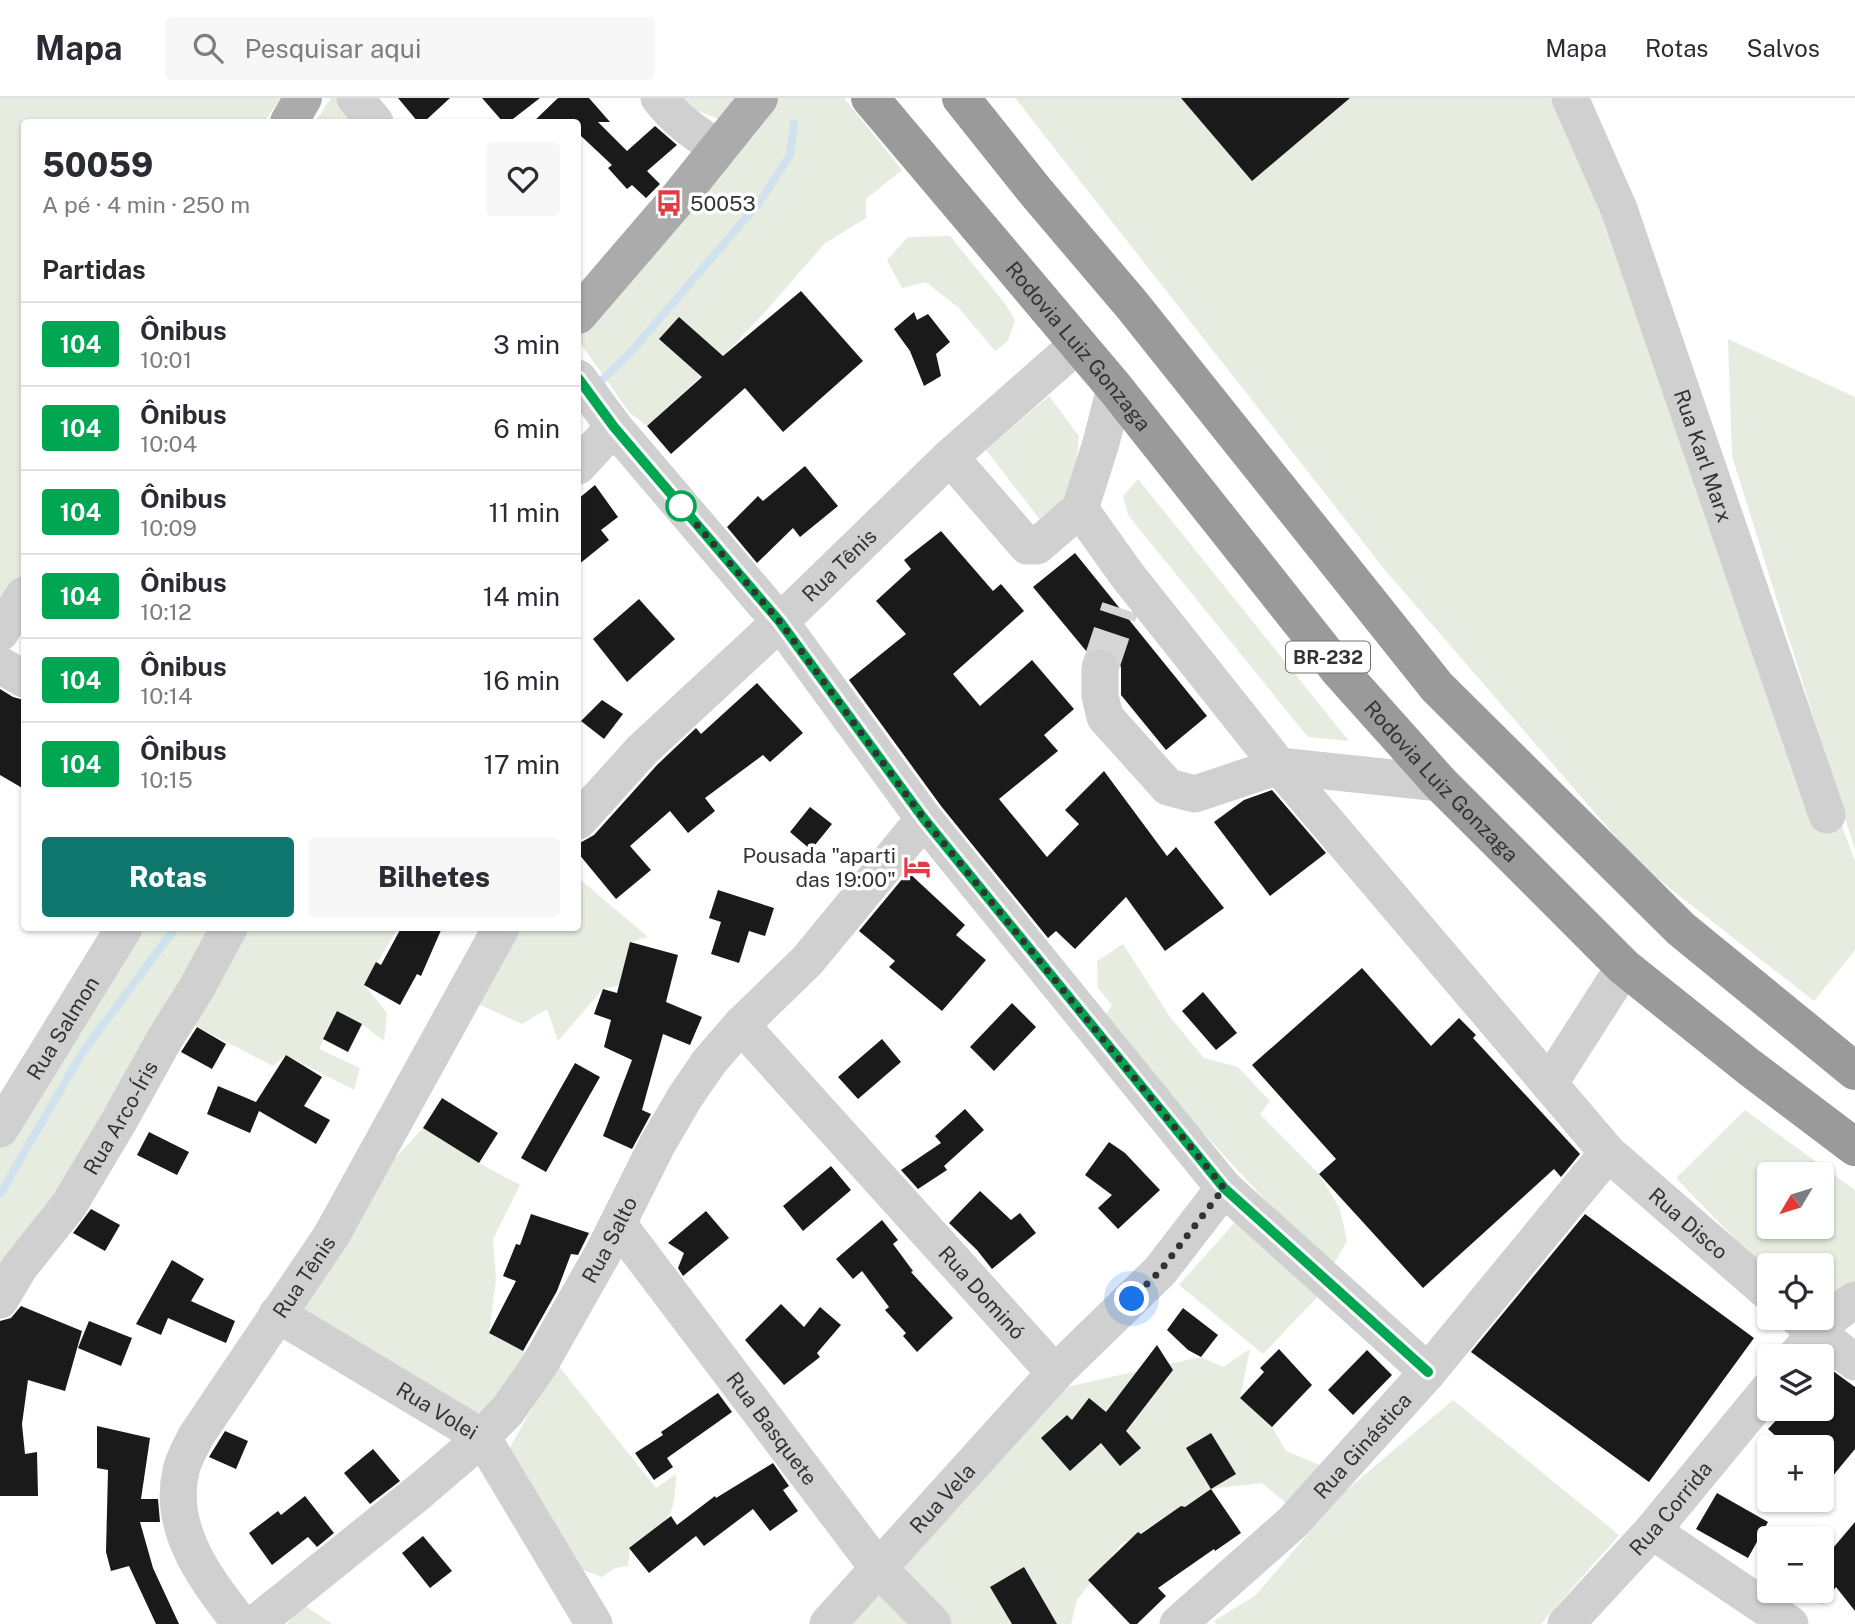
<!DOCTYPE html>
<html lang="pt">
<head>
<meta charset="utf-8">
<style>
  body { margin:0; font-family:"Public Sans",sans-serif; background:#f7f7f7; color:#2b2b33; height:100vh; display:flex; flex-direction:column; font-size:26px; white-space:nowrap }
  * { box-sizing:border-box; margin:0 }
  p { font-size:23px; color:#7c7c81 }
  .icon { flex:none; width:38px; height:38px; fill:none; stroke:currentColor; stroke-width:2; stroke-linecap:round; stroke-linejoin:round }
  .map { position:relative; flex:1; overflow:hidden }
  .drawer { position:absolute; left:21px; top:21px; width:560px; height:812px; display:flex; flex-direction:column; background:#fff; border-radius:7px; box-shadow:0 2px 5px #0004 }
  .drawer>* { flex:none }
  .badge { padding:0 14px; border-radius:5px; font-size:24px; line-height:46px }
  .needle { width:46px; rotate:232deg }
  .fabs { position:absolute; left:1757px; top:1064px; display:grid; gap:14px }
  .fabs a { display:grid; place-items:center; width:77px; height:77px; border-radius:7px; background:#fff; box-shadow:0 2px 5px #0004; font-size:35px }
  .you { position:absolute; width:35px; height:35px; margin:-18px; border:5px solid #fff; border-radius:50%; background:#1a73e8; box-shadow:0 0 0 10px #1a73e833 }
  .map>.badge { position:absolute; translate:-50% -50%; box-shadow:0 0 0 4px #fff }
  h2 { padding:0 21px; font-size:26px; line-height:63px }
  .round { display:grid; place-items:center; flex:none; width:74px; height:74px; border-radius:7px; background:#f7f7f7 }
  .summary { display:flex; align-items:center; justify-content:space-between; height:119px; padding:0 21px }
  h1 { font-size:33px; font-weight:800; line-height:52px }
  .primary-button { display:flex; gap:14px; margin-top:auto; padding:14px 21px }
  .primary-button a { flex:1; height:80px; border-radius:7px; background:#0f766e; color:#fff; font-size:28px; font-weight:800; line-height:80px; text-align:center }
  .primary-button a+a { background:#f7f7f7; color:#2b2b33 }
  ul { padding:0; list-style:none }
  li { display:flex; align-items:center; gap:21px; height:84px; padding:0 21px; border-top:2px solid #e1e1e2 }
  li div { flex:1 }
  li b { display:block; font-size:26px }
  li em { font-style:normal }
  li .badge { min-width:77px; font-weight:700; text-align:center }
  header { display:flex; align-items:center; gap:42px; box-sizing:border-box; height:98px; padding:0 35px; background:#fff; border-bottom:2px solid #e1e1e2 }
  header strong { font-size:33px }
  nav { display:flex; gap:38px; margin-inline-start:auto; font-size:24px }
  .search { width:490px; height:63px; background:#f7f7f7; display:flex; align-items:center; gap:18px; box-sizing:border-box; padding:0 24px; border-radius:7px; color:#7c7c81; font-size:26px }
  .map>svg:first-child { display:block }
  .green { fill:#e6ecdf; fill-rule:evenodd }
  .lines { fill:none; stroke-linecap:round; stroke-linejoin:round }
  .stream { stroke:#cfe2ee; stroke-width:8 }
  .building { fill:#1a1a1a }
  .minor-tunnel { stroke:#d6d6d6; stroke-width:37; stroke-dasharray:37 18; stroke-linecap:butt }
  .minor { stroke:#d0d0d0; stroke-width:37 }
  .major { stroke:#ababab; stroke-width:38 }
  .highway { stroke:#9a9a9a; stroke-width:38 }
  .line-casing { stroke:#fff; stroke-width:16 }
  .line { stroke:#00a651; stroke-width:10 }
  .walk { stroke:#333; stroke-width:7; stroke-dasharray:0 12.6 }
  .stop-dot { fill:#fff; stroke:#00a651; stroke-width:3.5 }
  .labels { text-anchor:middle; dominant-baseline:central; stroke-width:7; stroke-linejoin:round; paint-order:stroke }
  .shield { fill:#fff; stroke:#707070; stroke-width:2 }
  .shield-label { font-size:19px; font-weight:bold; fill:#333 }
  .poi-label { font-size:21px; fill:#333; stroke:#fff; text-anchor:start }
  .street-label { font-size:21px; fill:#333; stroke:#fff }
</style>
</head>
<body>
<header>
<strong>Mapa</strong>
<div class="search"><svg class="icon" aria-label="search" viewBox="0 0 24 24"><circle cx="10" cy="10" r="6"/><path d="M15 15l6 6"/></svg>Pesquisar aqui</div>
<nav><a>Mapa</a><a>Rotas</a><a>Salvos</a></nav>
</header>
<div class="map">
<svg width="1855" height="1526" viewBox="0 0 1855 1526">
  <rect width="100%" height="100%" fill="#fff"/>
  <g class="green">
    <polygon points="0,0 281,0 264,24 24,24 24,493 0,536"/>
    <polygon points="331,0 341,0 360,24 315,24"/>
    <polygon points="674,0 744,0 722,22 679,6"/>
    <polygon points="774,0 844,0 902,72 866,101 866,120 824,146 766,213 720,261 647,328 629,314 578,242 590,214"/>
    <polygon points="1015,0 1550,0 1668,256 1855,763 1855,852 1814,903 1640,767 1385,472"/>
    <polygon points="950,138 1006,207 1015,222 1008,243 995,253 959,210 926,184 902,190 887,162 908,139"/>
    <polygon points="1728,241 1855,299 1855,752 1732,358"/>
    <polygon points="1049,298 1079,338 1071,412 1048,432 986,352"/>
    <polygon points="1138,381 1349,643 1308,639 1128,417 1123,398"/>
    <polygon points="578,776 582,783 648,839 630,844 621,887 603,891 558,943 547,911 522,926 476,905 514,830 578,830"/>
    <polygon points="138,830 214,830 128,983 0,1184 0,1050 97,899"/>
    <polygon points="236,830 398,830 364,887 387,915 384,943 362,926 337,913 319,951 360,970 354,992 286,957 273,968 194,927"/>
    <polygon points="1123,846 1170,919 1204,960 1238,969 1270,1003 1260,1016 1319,1076 1340,1111 1347,1143 1330,1172 1101,924 1112,907 1098,890 1097,863"/>
    <path d="M1745,1012L1855,1092V1191L1822,1209V1167H1769V1176L1676,1080ZM1769,1076H1822V1129H1769Z"/>
    <polygon points="423,1030 479,1065 520,1087 493,1141 496,1182 489,1235 534,1259 483,1329 290,1215 391,1065"/>
    <polygon points="1236,1123 1319,1197 1263,1256 1179,1187"/>
    <polygon points="1250,1251 1240,1300 1272,1329 1286,1353 1327,1370 1287,1406 1262,1385 1211,1391 1185,1409 1121,1446 1077,1502 1071,1526 828,1526 1035,1296 1201,1259 1223,1269"/>
    <path d="M557,1266L656,1390L676,1376C675,1426 666,1422 630,1450L628,1468L615,1470L602,1479L583,1472L508,1353Z"/>
    <polygon points="1453,1302 1619,1437 1541,1526 1216,1526 1214,1523 1256,1497 1342,1396"/>
    <polygon points="304,1507 332,1526 287,1526"/>
  </g>
  <g class="lines">
    <g class="stream">
      <polyline points="595,289 631,254 758,106 790,57 794,25"/>
      <polyline points="0,1096 82,955 175,830"/>
    </g>
  </g>
  <g class="building">
    <polygon points="398,0 450,0 424,24 418,24"/>
    <polygon points="482,0 540,0 509,24 503,24"/>
    <polygon points="558,0 589,0 610,24 598,24 627,53 655,28 677,47 647,73 660,86 646,100 632,87 627,91 608,70 612,67 581,38 578,42 578,24 533,24"/>
    <polygon points="1181,0 1350,0 1252,83"/>
    <polygon points="801,193 863,263 783,334 745,290 671,356 647,328 702,279 659,241 679,219 723,258"/>
    <polygon points="914,214 917,222 928,216 950,244 936,256 941,278 924,288 910,253 894,231"/>
    <polygon points="805,368 838,408 800,439 793,430 757,465 727,429 758,398 763,403"/>
    <polygon points="595,387 618,419 601,432 609,442 578,467 578,401"/>
    <polygon points="941,433 993,493 1001,486 1024,513 953,576 980,608 1032,562 1074,611 1044,637 1058,653 999,701 1047,759 1079,726 1065,712 1104,673 1167,758 1176,749 1224,810 1165,853 1126,799 1075,851 1056,833 1048,840 941,708 849,582 906,536 876,503 911,471 904,462"/>
    <polygon points="1075,455 1207,618 1166,652 1121,597 1121,570 1118,559 1110,552 1101,549 1087,554 1033,489"/>
    <polygon points="639,501 675,541 627,584 593,541"/>
    <polygon points="757,585 803,635 770,664 763,657 705,700 715,713 688,735 670,713 630,748 651,772 616,801 578,755 578,746 594,737 657,667 696,630 701,636"/>
    <polygon points="0,591 13,599 24,602 24,691 0,677"/>
    <polygon points="602,602 623,616 604,641 581,623"/>
    <polygon points="1272,692 1326,755 1270,798 1214,724 1244,702"/>
    <polygon points="810,709 832,726 811,752 790,734"/>
    <polygon points="908,774 965,827 956,837 986,862 942,913 889,869 895,863 859,833"/>
    <polygon points="718,792 774,810 765,838 749,833 739,865 711,856 721,824 709,820"/>
    <polygon points="401,830 442,830 421,878 417,876 400,907 364,887 376,864 381,867"/>
    <polygon points="630,844 678,857 666,904 702,919 690,947 663,936 642,1012 651,1016 632,1051 603,1038 632,962 604,949 611,922 594,916 603,891 617,895"/>
    <polygon points="1362,870 1431,948 1459,920 1476,937 1473,940 1580,1056 1561,1079 1554,1071 1423,1190 1319,1076 1336,1061 1252,967"/>
    <polygon points="1203,894 1237,935 1216,952 1182,913"/>
    <polygon points="1012,905 1036,929 994,973 970,949"/>
    <polygon points="337,913 362,926 348,954 323,941"/>
    <polygon points="197,929 226,946 212,971 181,954"/>
    <polygon points="882,941 901,964 858,1001 838,979"/>
    <polygon points="286,957 322,979 304,1008 330,1022 316,1046 259,1013 250,1035 207,1016 218,988 256,1004"/>
    <polygon points="575,965 600,979 546,1074 521,1060"/>
    <polygon points="442,1000 498,1035 479,1065 423,1030"/>
    <polygon points="965,1011 984,1032 944,1068 947,1072 918,1091 901,1072 941,1045 935,1038"/>
    <polygon points="149,1034 189,1054 177,1077 137,1057"/>
    <polygon points="1109,1044 1125,1055 1160,1092 1118,1131 1098,1110 1112,1097 1085,1077"/>
    <polygon points="831,1068 851,1092 803,1133 783,1108"/>
    <polygon points="980,1093 1011,1122 1020,1115 1036,1135 992,1171 977,1152 949,1125"/>
    <polygon points="91,1111 120,1127 105,1153 73,1135"/>
    <polygon points="706,1113 729,1140 683,1178 678,1170 684,1155 668,1145"/>
    <polygon points="531,1116 589,1135 578,1157 571,1156 557,1193 523,1253 489,1235 516,1183 503,1178 516,1146 520,1147"/>
    <polygon points="1585,1116 1754,1240 1649,1384 1471,1254"/>
    <polygon points="882,1122 898,1142 893,1146 913,1173 911,1174 953,1220 917,1254 903,1238 906,1235 885,1212 889,1209 862,1173 853,1181 836,1161"/>
    <polygon points="172,1162 204,1181 191,1203 235,1223 226,1245 168,1220 161,1237 136,1226"/>
    <polygon points="781,1206 804,1229 820,1209 841,1227 817,1255 820,1259 784,1287 745,1242"/>
    <polygon points="21,1208 82,1233 65,1293 28,1282 22,1326 25,1356 37,1354 38,1398 0,1398 0,1223 11,1220"/>
    <polygon points="1183,1210 1218,1237 1201,1259 1188,1252 1167,1232"/>
    <polygon points="89,1223 132,1240 121,1268 78,1250"/>
    <polygon points="1157,1247 1173,1272 1126,1333 1141,1350 1120,1368 1101,1345 1070,1373 1041,1340 1067,1317 1072,1322 1089,1300 1106,1314"/>
    <polygon points="1279,1251 1312,1287 1272,1329 1240,1300 1264,1274 1260,1270"/>
    <polygon points="1367,1252 1392,1277 1353,1317 1328,1292"/>
    <polygon points="1822,1265 1855,1289 1855,1351 1822,1391 1822,1349 1788,1349 1768,1331 1787,1311 1822,1311"/>
    <polygon points="718,1295 732,1314 667,1360 673,1369 654,1382 635,1355 663,1337 661,1334"/>
    <polygon points="97,1328 150,1340 141,1401 158,1401 160,1424 140,1424 153,1470 179,1526 156,1526 129,1468 111,1473 106,1454 108,1372 97,1370"/>
    <polygon points="225,1333 248,1343 236,1371 209,1359"/>
    <polygon points="1211,1335 1236,1376 1211,1391 1186,1350"/>
    <polygon points="373,1351 400,1383 370,1406 344,1375"/>
    <polygon points="773,1365 789,1388 783,1392 798,1413 770,1433 753,1411 704,1448 696,1438 649,1475 629,1450 671,1418 677,1427 715,1398 716,1400"/>
    <polygon points="1211,1391 1241,1435 1215,1453 1214,1451 1158,1490 1166,1498 1137,1526 1130,1526 1088,1482 1138,1434 1141,1436 1181,1408 1185,1409"/>
    <polygon points="1717,1395 1768,1424 1748,1460 1696,1431"/>
    <polygon points="305,1398 334,1435 317,1449 308,1439 272,1467 249,1435 278,1413 281,1417"/>
    <polygon points="1855,1424 1855,1513 1836,1489 1822,1506 1822,1463"/>
    <polygon points="423,1438 452,1473 430,1490 402,1455"/>
    <polygon points="1024,1469 1057,1526 1012,1526 990,1489"/>
  </g>
  <g class="lines">
    <polyline class="minor-tunnel" points="1100,570 1120,510"/>
    <g class="minor">
      <polyline points="355,0 375,24"/>
      <path d="M659,0C676,22 695,35 718,50"/>
      <path id="s1" d="M1570,0L1619,111L1827,717"/>
      <polyline points="578,280 614,329 780,524 924,721 1224,1090 1428,1274"/>
      <polyline points="950,359 1027,448 1037,448 1080,411 1101,345 1115,290"/>
      <polyline points="578,368 614,329"/>
      <path id="s2" d="M1080,411L1127,477L1279,668L1608,1055L1769,1195"/>
      <polyline points="0,535 24,497"/>
      <polyline points="0,567 24,581"/>
      <polyline points="1100,570 1100,598 1105,619 1168,689 1195,696 1279,668 1440,685"/>
      <path id="s3" d="M578,723L642,652L780,524L950,359L1078,246"/>
      <path id="s4" d="M741,927L1055,1275"/>
      <polyline points="1549,986 1624,869"/>
      <path id="s5" d="M0,1031L124,830"/>
      <path id="s6" d="M618,1126L878,1470L933,1526"/>
      <path id="s7" d="M0,1202L19,1170L69,1107L118,1025L164,942L196,891L229,830"/>
      <path id="s8" d="M277,1216L482,1339L594,1526"/>
      <polyline points="1798,1220 1855,1264"/>
      <path d="M1796,1258C1814,1237 1831,1216 1855,1202"/>
      <polyline points="1652,1433 1790,1526"/>
      <path id="s9" d="M241,1526C207,1484 167,1431 181,1373C183,1361 191,1349 196,1338L331,1138L501,830"/>
      <path id="s10" d="M255,1526L419,1394L475,1346L508,1312L540,1266L603,1155L657,1047L685,999L709,964L741,927L807,863L924,721"/>
      <path id="s11" d="M828,1526L1055,1275L1160,1173L1224,1090"/>
      <path id="s12" d="M1178,1526L1293,1424L1428,1274L1608,1055"/>
      <path id="s13" d="M1566,1526L1652,1433L1769,1291"/>
    </g>
    <g class="major">
      <polyline points="289,24 303,0"/>
      <polyline points="578,217 681,97 759,0"/>
    </g>
    <g class="highway">
      <path id="s14" d="M870,0L1115,290L1338,571L1440,685L1624,869L1749,969L1855,1049"/>
      <polyline points="961,0 1036,94 1132,207 1437,589 1681,831 1855,973"/>
    </g>
  </g>
  <g class="lines">
    <defs>
      <polyline id="line" points="578,280 614,329 780,524 924,721 1224,1090 1428,1274"/>
    </defs>
    <use href="#line" class="line-casing"/>
    <use href="#line" class="line"/>
    <polyline class="walk" points="681,408 780,524 924,721 1224,1090 1160,1173 1132,1201"/>
  </g>
  <defs>
    <symbol id="bus-bare" viewBox="-9 -9 18 18"><path d="M-5-6H5V4H4V6H2V4H-2V6H-4V4H-5ZM-3.5-4V0h7V-4ZM-3.5 1.2v1.5H-2V1.2ZM2 1.2v1.5H3.5V1.2Z" fill="#e63946" stroke="#fff" stroke-width="2.5" paint-order="stroke"/></symbol>
    <symbol id="hotel-bare" viewBox="-9 -9 18 18"><path d="M-6-4.5h1.5V1H6V5H4.5V3h-9V5H-6ZM-4 0a1.8 1.8 0 1 1 3.6 0ZM.5 0V-2.5h3Q6-2.5 6 0Z" fill="#e63946" stroke="#fff" stroke-width="2.5" paint-order="stroke"/></symbol>
  </defs>
  <g fill-rule="evenodd">
    <use href="#bus-bare" x="650" y="86" width="38" height="38"/>
    <use href="#hotel-bare" x="898" y="750" width="38" height="38"/>
  </g>
  <circle class="stop-dot" cx="681" cy="408" r="14"/>
  <g class="labels">
    <rect class="shield" x="1286" y="543.5" width="84" height="31" rx="5"/>
    <g class="shield-label">
      <text x="1328" y="559">BR-232</text>
    </g>
    <g class="poi-label">
      <text x="690" y="105">50053</text>
      <text x="896" y="757" text-anchor="end">Pousada "aparti<tspan x="896" dy="24">das 19:00"</tspan></text>
    </g>
    <g class="street-label">
      <text stroke="none"><textPath href="#s14" startOffset="324">Rodovia Luiz Gonzaga</textPath></text>
      <text stroke="none"><textPath href="#s1" startOffset="382">Rua Karl Marx</textPath></text>
      <text stroke="none"><textPath href="#s3" startOffset="366">Rua Tênis</textPath></text>
      <text stroke="none"><textPath href="#s14" startOffset="891">Rodovia Luiz Gonzaga</textPath></text>
      <text stroke="none"><textPath href="#s5" startOffset="119">Rua Salmon</textPath></text>
      <text stroke="none"><textPath href="#s7" startOffset="219">Rua Arco-Íris</textPath></text>
      <text stroke="none"><textPath href="#s2" startOffset="940">Rua Disco</textPath></text>
      <text stroke="none"><textPath href="#s10" startOffset="530">Rua Salto</textPath></text>
      <text stroke="none"><textPath href="#s9" startOffset="401">Rua Tênis</textPath></text>
      <text stroke="none"><textPath href="#s4" startOffset="360">Rua Dominó</textPath></text>
      <text stroke="none"><textPath href="#s8" startOffset="187">Rua Volei</textPath></text>
      <text stroke="none"><textPath href="#s6" startOffset="256">Rua Basquete</textPath></text>
      <text stroke="none"><textPath href="#s12" startOffset="257">Rua Ginástica</textPath></text>
      <text stroke="none"><textPath href="#s11" startOffset="170">Rua Vela</textPath></text>
      <text stroke="none"><textPath href="#s13" startOffset="156">Rua Corrida</textPath></text>
    </g>
  </g>
</svg>
<div class="fabs">
<a><svg class="needle" viewBox="-14 -14 28 28"><path d="M0-13l5 13h-10z" fill="#e53935"/><path d="M0 13l5-13h-10z" fill="#7c7c81"/></svg></a>
<a><svg class="icon" aria-label="locate" viewBox="0 0 24 24"><circle cx="12" cy="12" r="6"/><path d="M12 2v4M12 18v4M2 12h4M18 12h4"/></svg></a>
<a><svg class="icon" aria-label="layers" viewBox="0 0 24 24"><path d="M12 4l9 5-9 5-9-5zM3 14l9 5 9-5"/></svg></a>
<a>+</a>
<a>−</a>
</div>
<div class="you" style="left:1132px;top:1201px"></div>
<section class="drawer">
<div class="summary"><div><h1>50059</h1><p>A pé · 4 min · 250 m</p></div><a class="round"><svg class="icon" aria-label="heart" viewBox="0 0 24 24"><path d="M12 20l-8-8c-3-5 5-10 8-4 3-6 11-1 8 4z"/></svg></a></div>
<h2>Partidas</h2>
<ul>
<li><span class="badge" style="background:#00a651;color:#fff">104</span><div><b>Ônibus</b><p>10:01</p></div><em>3 min</em></li>
<li><span class="badge" style="background:#00a651;color:#fff">104</span><div><b>Ônibus</b><p>10:04</p></div><em>6 min</em></li>
<li><span class="badge" style="background:#00a651;color:#fff">104</span><div><b>Ônibus</b><p>10:09</p></div><em>11 min</em></li>
<li><span class="badge" style="background:#00a651;color:#fff">104</span><div><b>Ônibus</b><p>10:12</p></div><em>14 min</em></li>
<li><span class="badge" style="background:#00a651;color:#fff">104</span><div><b>Ônibus</b><p>10:14</p></div><em>16 min</em></li>
<li><span class="badge" style="background:#00a651;color:#fff">104</span><div><b>Ônibus</b><p>10:15</p></div><em>17 min</em></li>
</ul>
<div class="primary-button"><a>Rotas</a><a>Bilhetes</a></div>
</section>
</div>
</body>
</html>
